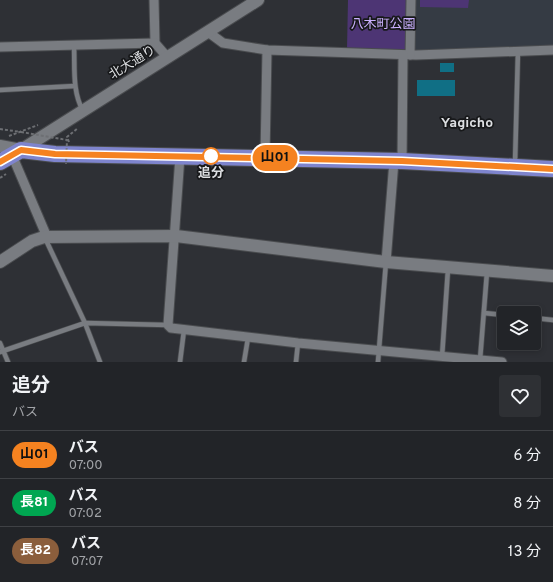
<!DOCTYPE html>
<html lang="ja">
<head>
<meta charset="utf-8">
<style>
  body { margin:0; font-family:Overpass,"Noto Sans JP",sans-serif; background:#2e3034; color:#f1f3f6; height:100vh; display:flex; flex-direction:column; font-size:15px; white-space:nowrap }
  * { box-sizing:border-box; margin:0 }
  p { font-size:13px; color:#a2a4a8 }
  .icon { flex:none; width:22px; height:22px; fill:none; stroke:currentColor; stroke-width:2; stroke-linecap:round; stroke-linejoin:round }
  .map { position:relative; height:362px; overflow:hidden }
  .sheet { display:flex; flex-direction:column; background:#222428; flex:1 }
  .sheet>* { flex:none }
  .badge { padding:0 8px; border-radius:13px; font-size:14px; line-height:26px }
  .fabs { position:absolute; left:497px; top:306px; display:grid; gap:8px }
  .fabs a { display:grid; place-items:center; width:44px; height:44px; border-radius:4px; background:#222428; box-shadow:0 2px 6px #0003,0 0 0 1px #3f4145; font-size:20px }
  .map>.badge { position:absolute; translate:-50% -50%; box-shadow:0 0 0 2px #fff }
  .round { display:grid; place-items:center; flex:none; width:42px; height:42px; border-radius:4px; background:#2e3034 }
  .headline { display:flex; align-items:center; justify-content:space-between; height:68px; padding:0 12px }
  h1 { font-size:19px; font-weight:700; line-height:30px }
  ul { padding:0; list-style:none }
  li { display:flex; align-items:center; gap:12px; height:48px; padding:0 12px; border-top:1px solid #3f4145 }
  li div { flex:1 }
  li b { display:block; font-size:15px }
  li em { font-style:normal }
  li .badge { min-width:44px; font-weight:700; text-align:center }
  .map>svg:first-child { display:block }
  .built { fill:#353b44 }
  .green { fill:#4d3574 }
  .water { fill:#106f85 }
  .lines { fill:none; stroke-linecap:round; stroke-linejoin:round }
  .lane-casing { stroke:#4a4c4f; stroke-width:6 }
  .street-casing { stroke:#4a4c4f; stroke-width:11 }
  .secondary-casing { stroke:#4a4c4f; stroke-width:14 }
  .highway-casing { stroke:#4a4c4f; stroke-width:18 }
  .path { stroke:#6d6f73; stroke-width:2; stroke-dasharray:3 2; stroke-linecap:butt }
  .lane { stroke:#797c81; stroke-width:4.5 }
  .street { stroke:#797c81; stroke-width:9 }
  .secondary { stroke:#797c81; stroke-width:12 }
  .highway { stroke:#7e84cd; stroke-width:16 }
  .path-bridge { stroke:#6d6f73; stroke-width:2; stroke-dasharray:3 2; stroke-linecap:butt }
  .line-casing { stroke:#fff; stroke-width:9 }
  .line { stroke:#f58220; stroke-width:6 }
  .stop-dot { fill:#fff; stroke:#f58220; stroke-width:2 }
  .labels { text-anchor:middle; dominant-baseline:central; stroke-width:3.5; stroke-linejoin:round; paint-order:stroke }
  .park-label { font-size:13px; fill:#cbb1ff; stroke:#17181a }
  .street-label { font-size:13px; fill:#dddfe2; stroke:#17181a }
  .stop-label { font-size:13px; font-weight:bold; fill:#dddfe2; stroke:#17181a }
  .neighbourhood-label { font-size:14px; font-weight:bold; fill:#dddfe2; stroke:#17181a }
</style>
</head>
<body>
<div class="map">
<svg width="553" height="362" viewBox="0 0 553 362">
  <rect width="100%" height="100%" fill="#2e3035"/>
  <polygon class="built" points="414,0 553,0 553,45 414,51"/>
  <g class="green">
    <polygon points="348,0 411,0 410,51 347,49"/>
    <polygon points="420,0 469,0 468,8 420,7"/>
  </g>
  <g class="water">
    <rect x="440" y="63" width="14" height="9"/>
    <rect x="417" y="80" width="38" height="16"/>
  </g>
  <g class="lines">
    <defs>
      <g id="lane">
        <path d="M74,46C75,68 72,91 83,111"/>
        <polyline points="0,90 75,86"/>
        <polyline points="515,164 518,50"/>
        <polyline points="45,238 85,323 100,362"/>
        <polyline points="484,313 504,315"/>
        <polyline points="534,318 553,320"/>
        <polyline points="0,343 8,362"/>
        <polyline points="0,352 85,323 168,325"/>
        <polyline points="442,357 448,269"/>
        <polyline points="480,360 487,272"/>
        <polyline points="180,362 184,330"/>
        <polyline points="244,362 248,338"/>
        <polyline points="296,362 298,343"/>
        <polyline points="378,362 386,262"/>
      </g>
      <g id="street">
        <polyline points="154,0 155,43 168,58"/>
        <polyline points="208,32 223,43 267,50 416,55 553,50"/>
        <polyline points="0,47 155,43"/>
        <polyline points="410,55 411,0"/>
        <polyline points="12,155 47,237"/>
        <polyline points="180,156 168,325 171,328 298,343 502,362"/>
        <polyline points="265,157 267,50"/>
        <polyline points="402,161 403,55"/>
        <polyline points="386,262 394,161"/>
      </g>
      <g id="secondary">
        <polyline points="0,146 21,150 258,0"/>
        <polyline points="0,262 32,241 44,237 176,236 386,262 553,276"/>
      </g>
      <polyline id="highway" points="0,162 21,150 55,154 402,161 553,169"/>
    </defs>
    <use href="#lane" class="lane-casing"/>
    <use href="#street" class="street-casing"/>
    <use href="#secondary" class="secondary-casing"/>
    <use href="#highway" class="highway-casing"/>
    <g class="path">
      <polyline points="0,129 21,132"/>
      <polyline points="9,136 38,125"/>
      <polyline points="69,142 67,137 78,128"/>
      <polyline points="0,178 6,174"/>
    </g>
    <use href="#lane" class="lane"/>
    <use href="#street" class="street"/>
    <use href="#secondary" class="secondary"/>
    <use href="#highway" class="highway"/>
    <polyline class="path-bridge" points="21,132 67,140 66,164"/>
  </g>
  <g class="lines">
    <defs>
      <polyline id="line" points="0,162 21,150 55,154 402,161 553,169"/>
    </defs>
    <use href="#line" class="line-casing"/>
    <use href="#line" class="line"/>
  </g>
  <circle class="stop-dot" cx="211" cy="156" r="8"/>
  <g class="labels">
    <g class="park-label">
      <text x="383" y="25">八木町公園</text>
    </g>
    <g class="street-label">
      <text transform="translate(133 63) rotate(-32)">北大通り</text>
    </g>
    <g class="stop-label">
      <text x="211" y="174">追分</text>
    </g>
    <g class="neighbourhood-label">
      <text x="467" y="123">Yagicho</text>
    </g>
  </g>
</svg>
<div class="fabs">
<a><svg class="icon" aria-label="layers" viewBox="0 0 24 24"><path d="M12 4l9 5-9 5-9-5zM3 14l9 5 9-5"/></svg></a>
</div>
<b class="badge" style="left:275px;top:158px;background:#f58220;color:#111">山01</b>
</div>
<section class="sheet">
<div class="headline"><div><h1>追分</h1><p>バス</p></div><a class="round"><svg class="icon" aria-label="heart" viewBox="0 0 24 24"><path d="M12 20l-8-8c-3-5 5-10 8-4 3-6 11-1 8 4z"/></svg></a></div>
<ul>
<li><span class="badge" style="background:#f58220;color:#111">山01</span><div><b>バス</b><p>07:00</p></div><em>6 分</em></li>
<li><span class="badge" style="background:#00a651;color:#fff">長81</span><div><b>バス</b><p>07:02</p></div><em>8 分</em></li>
<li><span class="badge" style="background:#8b5e3c;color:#fff">長82</span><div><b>バス</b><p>07:07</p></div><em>13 分</em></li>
</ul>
</section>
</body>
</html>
